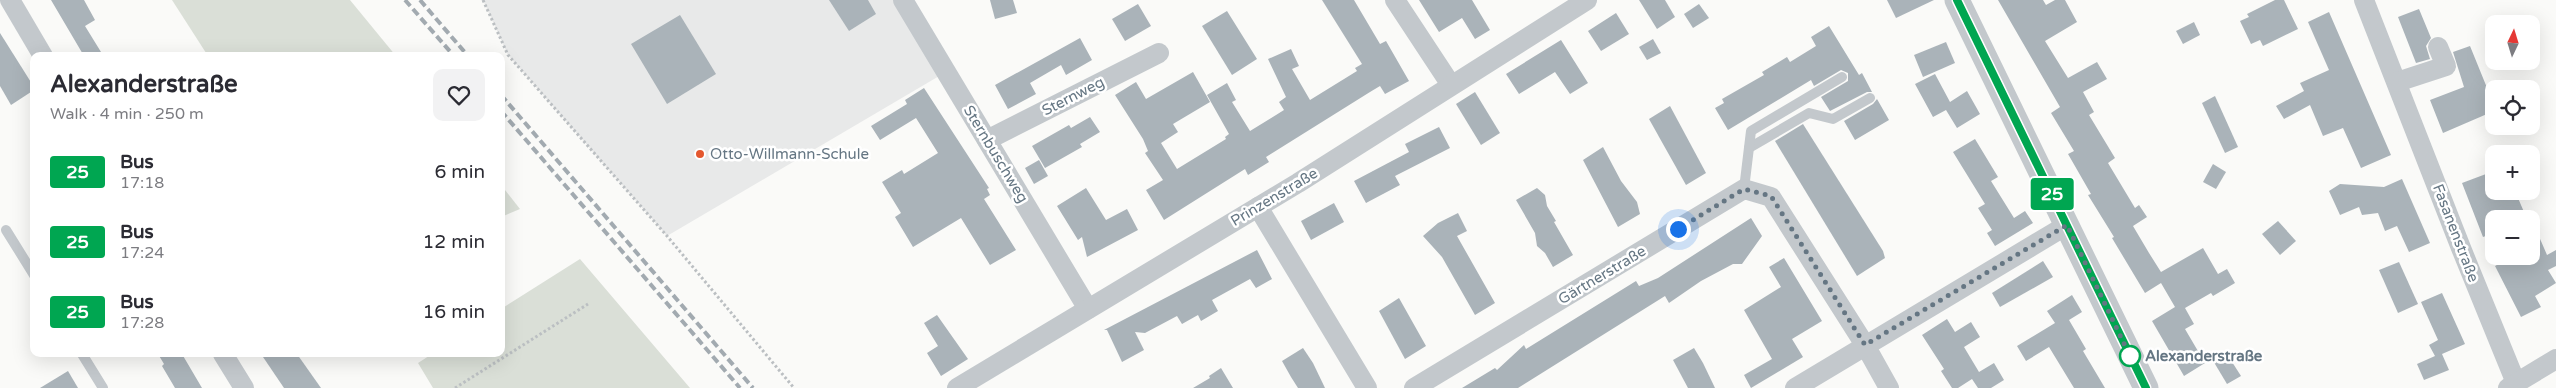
<!DOCTYPE html>
<html lang="en">
<head>
<meta charset="utf-8">
<style>
  body { margin:0; font-family:"Varela Round",sans-serif; background:#f2f2f3; color:#2b2b33; height:100vh; display:flex; flex-direction:column; font-size:19px; white-space:nowrap }
  * { box-sizing:border-box; margin:0 }
  p { font-size:16px; color:#7c7c81 }
  .icon { flex:none; width:28px; height:28px; fill:none; stroke:currentColor; stroke-width:2; stroke-linecap:round; stroke-linejoin:round }
  .map { position:relative; flex:1; overflow:hidden }
  .panel { position:absolute; left:30px; top:52px; width:475px; height:305px; display:flex; flex-direction:column; background:#fff; border-radius:10px; box-shadow:0 5px 20px #0002 }
  .panel>* { flex:none }
  .badge { padding:0 10px; border-radius:4px; font-size:18px; line-height:32px }
  .needle { width:32px; rotate:4deg }
  .fabs { position:absolute; left:2485px; top:15px; display:grid; gap:10px }
  .fabs a { display:grid; place-items:center; width:55px; height:55px; border-radius:10px; background:#fff; box-shadow:0 5px 20px #0002; font-size:25px }
  .you { position:absolute; width:25px; height:25px; margin:-12px; border:4px solid #fff; border-radius:50%; background:#1a73e8; box-shadow:0 0 0 8px #1a73e833 }
  .map>.badge { position:absolute; translate:-50% -50%; box-shadow:0 0 0 2px #fff }
  .round { display:grid; place-items:center; flex:none; width:52px; height:52px; border-radius:10px; background:#f2f2f3 }
  .head { display:flex; align-items:center; justify-content:space-between; height:85px; padding:0 20px }
  h1 { font-size:24px; font-weight:800; line-height:38px }
  ul { padding:0; list-style:none }
  li { display:flex; align-items:center; gap:15px; height:70px; padding:0 20px }
  li div { flex:1 }
  li b { display:block; font-size:19px }
  li em { font-style:normal }
  li .badge { min-width:55px; font-weight:700; text-align:center }
  .map>svg:first-child { display:block }
  .built { fill:#e8e9e9 }
  .green { fill:#dadfd7 }
  .building { fill:#aab3b9 }
  .lines { fill:none; stroke-linecap:round; stroke-linejoin:round }
  .path { stroke:#bbbfc2; stroke-width:3; stroke-dasharray:2.5 2.5; stroke-linecap:butt }
  .service { stroke:#c3c8cc; stroke-width:10 }
  .minor { stroke:#c3c8cc; stroke-width:20 }
  .tertiary { stroke:#c3c8cc; stroke-width:25 }
  .rail { stroke:#a2aab0; stroke-width:4; stroke-dasharray:8 4; stroke-linecap:butt }
  .line-casing { stroke:#fff; stroke-width:11 }
  .line { stroke:#00a651; stroke-width:8 }
  .walk { stroke:#657683; stroke-width:5; stroke-dasharray:0 9 }
  .poi-dot { fill:#e4572e; stroke:#fff; stroke-width:2 }
  .stop-dot { fill:#fff; stroke:#00a651; stroke-width:2.5 }
  .labels { text-anchor:middle; dominant-baseline:central; stroke-width:5; stroke-linejoin:round; paint-order:stroke }
  .street-label { font-size:15px; fill:#657683; stroke:#fff }
  .poi-label { font-size:15px; fill:#657683; stroke:#fff; text-anchor:start }
  .stop-label { font-size:15px; font-weight:bold; fill:#657683; stroke:#fff; text-anchor:start }
</style>
</head>
<body>
<div class="map">
<svg width="2556" height="388" viewBox="0 0 2556 388">
  <rect width="100%" height="100%" fill="#fafaf8"/>
  <polygon class="built" points="483,0 903,0 946,72 667,236 508,55"/>
  <g class="green">
    <polygon points="172,0 350,0 396,56 208,56"/>
    <polygon points="501,185 520,209 501,217"/>
    <polygon points="580,259 690,388 433,388 418,363 432,354 501,354 501,309"/>
  </g>
  <g class="building">
    <polygon points="51,0 84,0 95,20 85,26 101,52 94,56 84,56"/>
    <polygon points="829,0 868,0 876,14 849,31"/>
    <polygon points="990,0 1013,0 1017,13 995,19"/>
    <polygon points="1322,0 1354,0 1380,44 1386,41 1409,81 1385,94 1380,86 1370,92 1266,157 1269,162 1248,175 1245,169 1164,220 1146,190 1163,180 1145,153 1148,151 1143,139 1115,95 1136,82 1146,99 1193,72 1210,102 1173,124 1178,132 1161,143 1177,169 1226,139 1225,137 1229,134 1207,95 1227,83 1236,100 1232,102 1250,131 1284,110 1279,102 1286,97 1268,59 1291,49 1299,66 1292,69 1310,100 1357,71 1355,68 1362,64"/>
    <polygon points="1419,0 1472,0 1490,30 1475,39 1462,18 1439,32"/>
    <polygon points="1639,0 1665,0 1675,17 1657,29"/>
    <polygon points="1887,0 1934,0 1896,18"/>
    <polygon points="1998,0 2043,0 2046,5 2055,0 2065,0 2077,22 2045,41 2068,78 2097,62 2107,79 2083,92 2094,112 2089,115 2115,158 2108,163 2135,208 2139,205 2147,217 2133,226 2149,253 2161,272 2203,248 2218,274 2227,269 2235,283 2213,296 2211,293 2185,308 2194,324 2185,329 2205,363 2184,376 2152,321 2175,307 2161,283 2145,293 2112,238 2114,237 2088,195 2091,194 2068,154 2074,151 2051,113 2060,107"/>
    <polygon points="2275,0 2284,0 2298,29 2263,46 2260,40 2251,44 2240,21 2249,17 2247,14"/>
    <polygon points="1138,4 1151,26 1125,41 1112,19"/>
    <polygon points="1699,4 1709,18 1693,28 1684,14"/>
    <polygon points="2419,9 2431,38 2426,46 2430,59 2416,63 2398,17"/>
    <polygon points="1227,11 1257,59 1232,75 1202,26"/>
    <polygon points="2329,12 2391,155 2361,168 2343,128 2323,136 2310,105 2284,119 2276,106 2304,91 2300,83 2329,70 2308,22"/>
    <polygon points="1616,13 1629,34 1601,51 1588,31"/>
    <polygon points="680,15 716,74 667,104 631,44"/>
    <polygon points="2194,22 2200,35 2183,44 2176,31"/>
    <polygon points="1829,26 1859,75 1862,73 1872,92 1867,92 1830,111 1821,97 1848,81 1848,73 1841,70 1814,86 1811,80 1728,130 1715,108 1724,103 1722,99 1764,75 1762,72 1787,57 1790,62 1816,46 1811,37"/>
    <polygon points="0,33 34,87 34,90 11,105 0,86"/>
    <polygon points="1080,38 1092,60 1066,75 1061,65 1030,83 1036,94 1008,109 995,85"/>
    <polygon points="1653,39 1661,53 1647,60 1639,47"/>
    <polygon points="1561,40 1588,83 1570,94 1555,72 1519,94 1506,74"/>
    <polygon points="1946,42 1955,63 1923,77 1914,55"/>
    <polygon points="2470,46 2494,105 2494,111 2443,133 2430,100 2464,87 2453,52"/>
    <polygon points="1935,74 1950,102 1967,91 1980,114 1957,128 1946,110 1933,117 1915,84"/>
    <polygon points="924,88 989,188 987,189 990,195 984,199 1016,250 990,265 961,218 913,247 895,217 901,213 882,182 902,170 904,174 938,153 916,118 880,140 871,126 907,104 905,100"/>
    <polygon points="1475,92 1500,133 1481,145 1456,104"/>
    <polygon points="2215,96 2238,147 2225,153 2202,103"/>
    <polygon points="1877,99 1889,120 1855,140 1844,121 1873,104"/>
    <polygon points="1670,106 1706,173 1686,185 1649,119"/>
    <polygon points="1090,117 1100,132 1080,144 1082,147 1045,168 1032,146 1069,125 1071,128"/>
    <polygon points="1803,124 1883,251 1885,258 1857,276 1775,141"/>
    <polygon points="1439,127 1450,148 1395,176 1400,185 1366,203 1354,181 1409,152 1405,144"/>
    <polygon points="1975,139 1998,177 1991,181 2014,218 2025,211 2033,223 1995,246 1987,233 1992,230 1978,208 1985,204 1953,152"/>
    <polygon points="1603,147 1621,181 1637,202 1640,214 1618,227 1583,160"/>
    <polygon points="1039,160 1048,176 1034,184 1025,168"/>
    <polygon points="2213,164 2226,172 2216,189 2203,182"/>
    <polygon points="2494,171 2494,191 2515,191 2527,219 2494,219 2494,233 2483,237 2462,183"/>
    <polygon points="2402,179 2430,243 2409,252 2397,226 2385,231 2378,213 2362,215 2359,207 2340,215 2329,191 2340,184 2384,187"/>
    <polygon points="1086,188 1106,220 1127,209 1138,230 1087,257 1082,237 1078,240 1057,206"/>
    <polygon points="1537,188 1545,195 1547,206 1556,221 1554,222 1573,255 1553,267 1545,253 1537,246 1535,233 1516,200"/>
    <polygon points="1334,203 1344,222 1311,240 1301,221"/>
    <polygon points="1458,213 1467,231 1457,236 1495,303 1475,315 1442,257 1423,236 1438,223"/>
    <polygon points="1751,218 1762,236 1742,264 1733,264 1701,281 1669,303 1665,296 1518,388 1462,388 1495,368 1497,370 1524,345 1526,349 1636,281 1639,286 1658,278"/>
    <polygon points="2531,218 2547,255 2556,250 2556,266 2548,270 2556,283 2535,296 2541,307 2521,317 2495,266 2514,256 2531,256"/>
    <polygon points="2278,221 2296,241 2280,255 2262,234"/>
    <polygon points="1257,250 1272,279 1256,288 1250,279 1212,300 1218,311 1201,321 1198,315 1182,324 1177,316 1145,333 1135,332 1144,350 1122,362 1107,330 1104,330"/>
    <polygon points="1784,258 1822,321 1792,339 1803,357 1751,388 1744,375 1772,359 1744,310 1781,287 1769,267"/>
    <polygon points="2043,261 2053,277 2000,307 1992,293"/>
    <polygon points="2399,262 2418,304 2398,313 2379,270"/>
    <polygon points="2442,293 2465,344 2442,354 2449,370 2424,380 2417,364 2435,356 2429,345 2438,340 2421,302"/>
    <polygon points="2072,295 2082,312 2069,320 2086,349 2083,351 2105,388 2074,388 2049,347 2026,361 2017,346 2055,323 2047,311"/>
    <polygon points="1399,298 1426,346 1405,359 1379,311"/>
    <polygon points="937,315 968,359 941,376 927,353 938,346 924,323"/>
    <polygon points="1947,319 1955,332 1971,322 1980,337 1964,347 1979,372 1994,363 2004,380 1991,388 1978,388 1972,379 1958,388 1952,388 1941,371 1944,369 1922,335"/>
    <polygon points="1303,348 1313,363 1325,388 1298,388 1291,377 1282,361"/>
    <polygon points="1694,348 1703,363 1715,388 1688,388 1673,360"/>
    <polygon points="2225,351 2241,376 2227,384 2212,359"/>
    <polygon points="158,354 182,354 202,388 175,388 162,366 164,364"/>
    <polygon points="261,354 297,354 321,388 284,388"/>
    <polygon points="1221,368 1233,388 1193,388 1210,378 1209,376"/>
    <polygon points="68,371 78,388 40,388"/>
  </g>
  <g class="lines">
    <g class="path">
      <polyline points="483,0 508,55 667,236 794,388"/>
      <polyline points="455,388 588,304"/>
    </g>
    <g class="service">
      <polyline points="1749,148 1809,113 1833,119 1870,98"/>
      <polyline points="1744,189 1751,131 1842,77"/>
      <polyline points="6,230 34,275"/>
      <polyline points="82,354 103,388"/>
    </g>
    <g class="minor">
      <polyline points="10,0 43,56"/>
      <polyline points="903,0 1088,309"/>
      <polyline points="1395,0 1451,85"/>
      <polyline points="2364,0 2461,248 2516,383"/>
      <polyline points="2397,82 2446,66 2438,47"/>
      <polyline points="987,140 1159,53"/>
      <polyline points="1258,207 1367,388"/>
      <polyline points="223,354 244,388"/>
      <polyline points="957,388 1298,183 1587,0"/>
      <polyline points="1414,388 1744,189 1771,197 1865,345 1889,388"/>
      <polyline points="1795,388 2067,225"/>
      <polyline points="2508,388 2556,359"/>
    </g>
    <polyline class="tertiary" points="1957,0 2146,388"/>
    <g class="rail">
      <polyline points="405,0 454,56"/>
      <polyline points="420,0 468,56"/>
      <polyline points="501,95 753,388"/>
      <polyline points="501,111 740,388"/>
    </g>
  </g>
  <g class="lines">
    <defs>
      <polyline id="line" points="1957,0 2146,388"/>
    </defs>
    <use href="#line" class="line-casing"/>
    <use href="#line" class="line"/>
    <polyline class="walk" points="1678,229 1744,189 1771,196 1865,345 2067,225 2130,356"/>
  </g>
  <circle class="poi-dot" cx="700" cy="154" r="5"/>
  <circle class="stop-dot" cx="2130" cy="356" r="10"/>
  <g class="labels">
    <g class="street-label">
      <text transform="translate(1073 96) rotate(-27)">Sternweg</text>
      <text transform="translate(996 154) rotate(59)">Sternbuschweg</text>
      <text transform="translate(1274 197) rotate(-31)">Prinzenstraße</text>
      <text transform="translate(2456 233) rotate(69)">Fasanenstraße</text>
      <text transform="translate(1602 275) rotate(-31)">Gärtnerstraße</text>
    </g>
    <g class="poi-label">
      <text x="710" y="154">Otto-Willmann-Schule</text>
    </g>
    <g class="stop-label">
      <text x="2145" y="356">Alexanderstraße</text>
    </g>
  </g>
</svg>
<div class="fabs">
<a><svg class="needle" viewBox="-14 -14 28 28"><path d="M0-13l5 13h-10z" fill="#e53935"/><path d="M0 13l5-13h-10z" fill="#7c7c81"/></svg></a>
<a><svg class="icon" aria-label="locate" viewBox="0 0 24 24"><circle cx="12" cy="12" r="6"/><path d="M12 2v4M12 18v4M2 12h4M18 12h4"/></svg></a>
<a>+</a>
<a>−</a>
</div>
<div class="you" style="left:1678px;top:229px"></div>
<b class="badge" style="left:2052px;top:194px;background:#00a651;color:#fff">25</b>
<section class="panel">
<div class="head"><div><h1>Alexanderstraße</h1><p>Walk · 4 min · 250 m</p></div><a class="round"><svg class="icon" aria-label="heart" viewBox="0 0 24 24"><path d="M12 20l-8-8c-3-5 5-10 8-4 3-6 11-1 8 4z"/></svg></a></div>
<ul>
<li><span class="badge" style="background:#00a651;color:#fff">25</span><div><b>Bus</b><p>17:18</p></div><em>6 min</em></li>
<li><span class="badge" style="background:#00a651;color:#fff">25</span><div><b>Bus</b><p>17:24</p></div><em>12 min</em></li>
<li><span class="badge" style="background:#00a651;color:#fff">25</span><div><b>Bus</b><p>17:28</p></div><em>16 min</em></li>
</ul>
</section>
</div>
</body>
</html>
